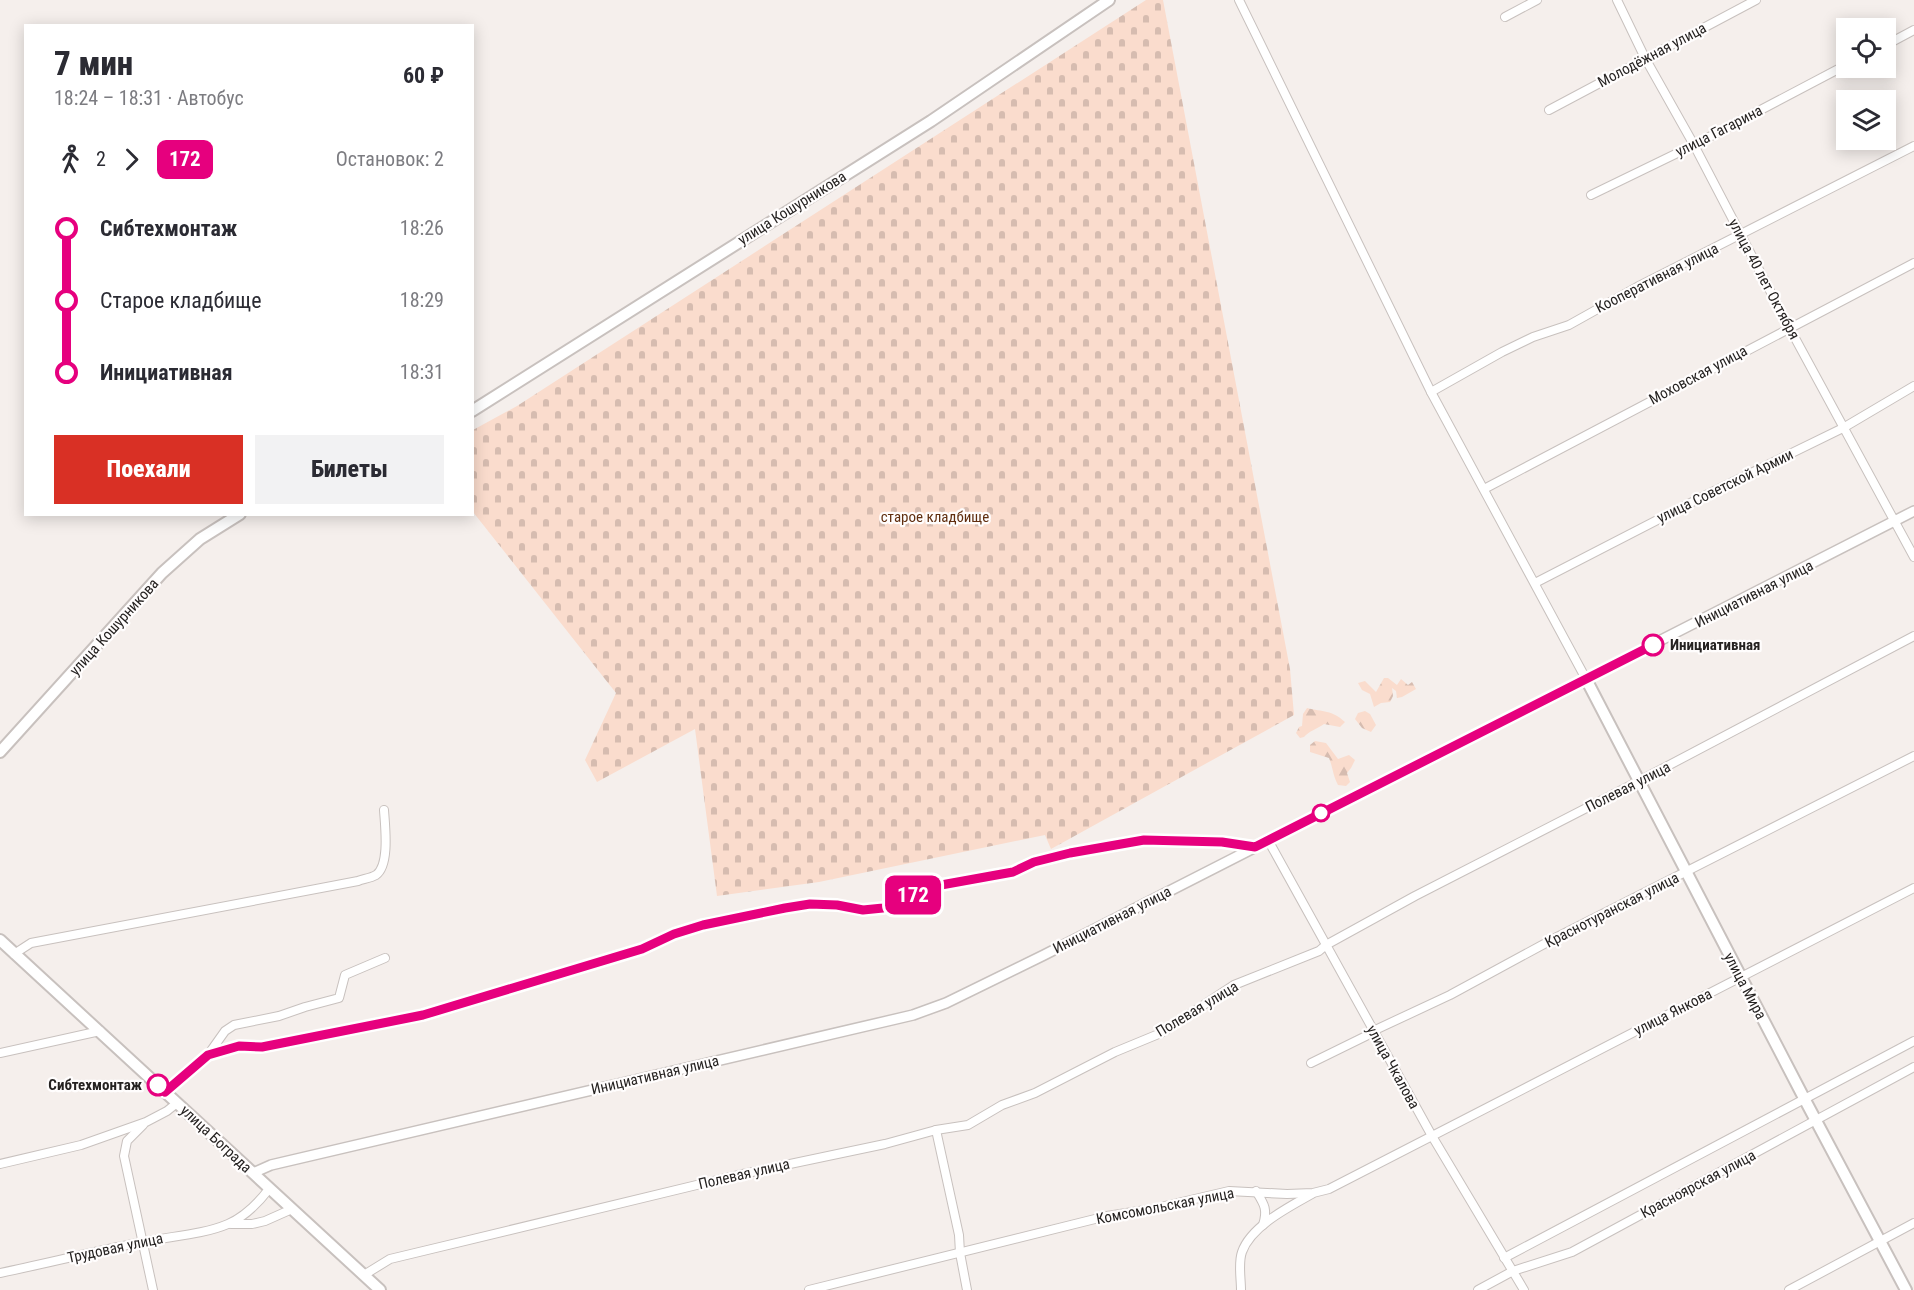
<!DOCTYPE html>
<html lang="ru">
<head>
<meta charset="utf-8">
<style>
  body { margin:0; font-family:"Roboto Condensed",sans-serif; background:#f2f2f3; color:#2b2b33; height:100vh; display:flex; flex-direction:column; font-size:22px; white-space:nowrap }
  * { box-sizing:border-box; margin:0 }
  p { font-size:20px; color:#7c7c81 }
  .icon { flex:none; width:33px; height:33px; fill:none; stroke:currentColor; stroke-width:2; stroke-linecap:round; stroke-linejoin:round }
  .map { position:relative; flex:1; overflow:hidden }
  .panel { position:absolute; left:24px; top:24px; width:450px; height:492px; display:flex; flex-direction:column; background:#fff; border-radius:0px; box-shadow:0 3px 15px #0003 }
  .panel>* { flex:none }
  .badge { padding:0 12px; border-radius:9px; font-size:21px; line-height:39px }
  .fabs { position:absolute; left:1836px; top:18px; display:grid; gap:12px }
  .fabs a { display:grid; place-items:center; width:60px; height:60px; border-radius:0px; background:#fff; box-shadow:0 3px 15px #0003; font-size:30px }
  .map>.badge { position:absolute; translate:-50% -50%; box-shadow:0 0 0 3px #fff }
  .legs { display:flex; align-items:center; gap:9px; height:66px; padding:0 30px; font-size:20px }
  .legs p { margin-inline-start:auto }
  .headline { display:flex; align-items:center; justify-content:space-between; height:102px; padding:0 30px }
  h1 { font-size:33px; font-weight:800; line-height:45px }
  .action { display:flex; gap:12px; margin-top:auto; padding:12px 30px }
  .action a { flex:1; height:69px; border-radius:0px; background:#d93025; color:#fff; font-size:24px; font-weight:800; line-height:69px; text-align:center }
  .action a+a { background:#f2f2f3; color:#2b2b33 }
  ul { padding:0 30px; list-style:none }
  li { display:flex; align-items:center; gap:21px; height:72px; font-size:22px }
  li i { display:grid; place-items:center; width:9px; height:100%; margin:0 8px; background:currentColor }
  li i::after { content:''; width:15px; height:15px; margin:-8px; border:4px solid; border-radius:50%; background:#fff }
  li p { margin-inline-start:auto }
  li:first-child i { background:linear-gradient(#0000 50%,currentColor 0) }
  li:last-child i { background:linear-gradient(currentColor 50%,#0000 0) }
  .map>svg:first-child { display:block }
  .forest { fill:url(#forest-firs) }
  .cemetery { fill:url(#cemetery-stones) }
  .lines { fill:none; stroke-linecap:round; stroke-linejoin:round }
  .minor-casing { stroke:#c8c1be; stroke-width:10 }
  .tertiary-casing { stroke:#c8c1be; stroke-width:12 }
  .secondary-casing { stroke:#c8c1be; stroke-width:14 }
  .minor { stroke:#fff; stroke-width:8 }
  .tertiary { stroke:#fff; stroke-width:9 }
  .secondary { stroke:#fff; stroke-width:10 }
  .line-1-casing { stroke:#fff; stroke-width:14 }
  .line-1 { stroke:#e6007e; stroke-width:9 }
  .stop-1-dot { fill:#fff; stroke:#e6007e; stroke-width:3 }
  .labels { text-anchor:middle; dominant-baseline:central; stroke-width:4.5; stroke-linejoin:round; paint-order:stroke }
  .street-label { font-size:15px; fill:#252221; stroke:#fffdfd }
  .park-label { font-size:15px; fill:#602e0f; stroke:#fffdfd }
  .stop-label { font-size:15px; font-weight:bold; fill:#252221; stroke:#fffdfd; text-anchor:start }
</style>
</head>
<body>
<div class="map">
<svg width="1914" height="1290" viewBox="0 0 1914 1290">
  <defs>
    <pattern id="forest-firs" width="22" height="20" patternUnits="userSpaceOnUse" patternTransform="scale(1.5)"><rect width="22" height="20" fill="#fadccd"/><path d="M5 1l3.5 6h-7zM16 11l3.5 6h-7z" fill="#d6bcb0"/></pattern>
    <pattern id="cemetery-stones" width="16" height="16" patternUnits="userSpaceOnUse" patternTransform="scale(1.5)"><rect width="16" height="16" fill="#fadccd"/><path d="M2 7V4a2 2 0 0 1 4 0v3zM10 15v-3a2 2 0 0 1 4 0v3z" fill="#d6bcb0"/></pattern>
  </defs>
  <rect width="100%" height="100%" fill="#f5efec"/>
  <g class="forest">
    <polygon points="1384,678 1388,678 1397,685 1401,679 1408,685 1412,682 1416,689 1402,697 1397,698 1396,691 1392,688 1393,696 1390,702 1381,703 1374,707 1370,694 1362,690 1358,683 1365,681 1376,692"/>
    <path d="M1307,708C1323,712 1332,710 1345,722L1340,727L1324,724C1317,729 1309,731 1304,737L1300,738L1296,733L1299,727L1302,726L1303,714Z"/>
    <polygon points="1365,711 1370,714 1376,725 1371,732 1362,728 1355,719 1358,713"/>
    <path d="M1315,741L1326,743L1338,759L1349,755L1355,760L1351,768L1347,773L1350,782L1346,786L1338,785C1333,776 1333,768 1329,758L1310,752V745Z"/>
  </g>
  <polygon class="cemetery" points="1146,0 1163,0 1290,669 1294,715 1051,849 1045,835 819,882 717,896 695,729 597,782 585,760 616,693 473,512 473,430 517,406"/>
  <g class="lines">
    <defs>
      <g id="minor">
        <polyline points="1239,0 1431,392 1586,679"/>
        <polyline points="1617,0 1645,58 1694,145 1789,327 1914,557"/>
        <polyline points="1505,17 1537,0"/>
        <polyline points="1886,45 1914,30"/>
        <polyline points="1549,110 1756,0"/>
        <polyline points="1591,195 1694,145 1846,65"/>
        <polyline points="1431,392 1502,352 1533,337 1569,325 1637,287 1914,146"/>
        <polyline points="1484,489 1914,263"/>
        <polyline points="1535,583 1702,497 1843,428 1914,386"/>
        <polyline points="1268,840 1432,1136 1524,1290"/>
        <path d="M14,954L31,943L358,881C363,879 371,878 376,875C390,865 385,826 384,810"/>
        <polyline points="0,1053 100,1031"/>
        <polyline points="208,1055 225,1031 234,1025 279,1016 305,1007 339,998 345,975 385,958"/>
        <polyline points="1311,1063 1366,1036 1373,1031 1450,995 1557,937 1914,756"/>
        <polyline points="165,1092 208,1055 239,1046 262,1047 423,1015 642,949 674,934 744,916 810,904 837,905 863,910 883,908 930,887 1013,872 1034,862 1070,853 1144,840 1222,842 1255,847"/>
        <polyline points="143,1125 127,1141 124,1156 153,1290"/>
        <polyline points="936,1130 959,1235 960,1253 967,1290"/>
        <polyline points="0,1164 81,1145 146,1122 167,1111 177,1103"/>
        <path d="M1256,1191C1264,1204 1268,1209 1263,1225"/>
        <polyline points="231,1224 252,1224 265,1221 292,1209"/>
        <polyline points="1504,1258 1914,1041"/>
        <path d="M0,1273C48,1263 95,1251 143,1242C171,1236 202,1235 228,1224C244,1217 259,1202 269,1189"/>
        <polyline points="364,1275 390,1259 738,1175 885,1144 936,1130 968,1125 1002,1105 1035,1093 1115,1052 1161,1033 1234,985 1319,951 1326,945 1415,896 1639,781 1914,636"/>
        <polyline points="809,1290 1107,1216 1152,1209 1229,1191 1287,1194 1313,1193 1329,1189 1914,888"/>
        <path d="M1241,1290C1241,1278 1238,1263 1242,1252C1251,1226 1289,1207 1312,1194"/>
        <polyline points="1478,1290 1513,1271 1572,1252 1914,1067"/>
        <polyline points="1789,1290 1914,1223"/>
      </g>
      <polyline id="tertiary" points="253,1173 271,1165 913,1015 946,1003 1044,955 1914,511"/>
      <g id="secondary">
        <polyline points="472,411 931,121 1109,0"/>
        <polyline points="1586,679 1805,1100 1906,1290"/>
        <polyline points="0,752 162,573 200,539 240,514"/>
        <polyline points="0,940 380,1290"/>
      </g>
    </defs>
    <use href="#minor" class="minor-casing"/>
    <use href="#tertiary" class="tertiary-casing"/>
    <use href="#secondary" class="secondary-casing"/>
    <use href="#minor" class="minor"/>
    <use href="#tertiary" class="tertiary"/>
    <use href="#secondary" class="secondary"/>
  </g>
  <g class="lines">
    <defs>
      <polyline id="line-1" points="158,1085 165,1092 208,1055 239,1046 262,1047 423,1015 642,949 674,934 703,925 785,908 810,904 837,905 863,910 883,908 930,887 1013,872 1034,862 1070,853 1144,840 1222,842 1255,847 1653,645"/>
    </defs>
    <use href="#line-1" class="line-1-casing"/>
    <use href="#line-1" class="line-1"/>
  </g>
  <g class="stop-1-dot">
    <circle cx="1653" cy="645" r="10"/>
    <circle cx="1321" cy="813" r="8"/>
    <circle cx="158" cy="1085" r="10"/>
  </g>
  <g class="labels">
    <g class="street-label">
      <text transform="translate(1652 55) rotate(-28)">Молодёжная улица</text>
      <text transform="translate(1719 131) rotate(-27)">улица Гагарина</text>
      <text transform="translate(792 208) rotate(-32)">улица Кошурникова</text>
      <text transform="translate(1657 278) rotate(-27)">Кооперативная улица</text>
      <text transform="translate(1764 279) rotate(62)">улица 40 лет Октября</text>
      <text transform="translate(1698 375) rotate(-28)">Моховская улица</text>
      <text transform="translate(1725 486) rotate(-26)">улица Советской Армии</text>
      <text transform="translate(1754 594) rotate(-27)">Инициативная улица</text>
      <text transform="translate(114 627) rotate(-48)">улица Кошурникова</text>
      <text transform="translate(1628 787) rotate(-27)">Полевая улица</text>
      <text transform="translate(1612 910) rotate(-27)">Краснотуранская улица</text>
      <text transform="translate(1112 920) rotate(-27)">Инициативная улица</text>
      <text transform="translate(1745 986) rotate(62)">улица Мира</text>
      <text transform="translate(1197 1009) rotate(-31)">Полевая улица</text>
      <text transform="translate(1673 1012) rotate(-27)">улица Янкова</text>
      <text transform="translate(1393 1067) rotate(61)">улица Чкалова</text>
      <text transform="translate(655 1075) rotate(-13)">Инициативная улица</text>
      <text transform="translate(216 1139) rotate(43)">улица Бограда</text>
      <text transform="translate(744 1174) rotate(-13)">Полевая улица</text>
      <text transform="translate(1698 1184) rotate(-28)">Красноярская улица</text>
      <text transform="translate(1165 1206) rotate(-11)">Комсомольская улица</text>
      <text transform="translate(115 1248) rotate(-12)">Трудовая улица</text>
    </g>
    <g class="park-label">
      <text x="935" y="517">старое кладбище</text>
    </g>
    <g class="stop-label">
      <text x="1670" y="645">Инициативная</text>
      <text x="142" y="1085" text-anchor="end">Сибтехмонтаж</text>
    </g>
  </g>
</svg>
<div class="fabs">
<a><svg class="icon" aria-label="locate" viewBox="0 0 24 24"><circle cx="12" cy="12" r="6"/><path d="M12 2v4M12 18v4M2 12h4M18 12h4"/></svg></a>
<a><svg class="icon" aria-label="layers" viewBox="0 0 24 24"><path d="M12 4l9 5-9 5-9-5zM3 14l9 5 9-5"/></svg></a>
</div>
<b class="badge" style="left:913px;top:895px;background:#e6007e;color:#fff">172</b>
<section class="panel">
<div class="headline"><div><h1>7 мин</h1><p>18:24 – 18:31 · Автобус</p></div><b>60 ₽</b></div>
<div class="legs"><svg class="icon" aria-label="walk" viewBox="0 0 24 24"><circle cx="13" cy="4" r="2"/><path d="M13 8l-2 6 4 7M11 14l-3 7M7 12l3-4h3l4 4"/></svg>2<svg class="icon" aria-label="forward" viewBox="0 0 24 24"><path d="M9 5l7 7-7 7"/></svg><b class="badge" style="background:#e6007e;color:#fff">172</b><p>Остановок: 2</p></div>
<ul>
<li><i style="color:#e6007e"></i><b>Сибтехмонтаж</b><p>18:26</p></li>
<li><i style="color:#e6007e"></i><span>Старое кладбище</span><p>18:29</p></li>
<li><i style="color:#e6007e"></i><b>Инициативная</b><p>18:31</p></li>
</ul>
<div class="action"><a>Поехали</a><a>Билеты</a></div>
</section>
</div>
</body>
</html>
